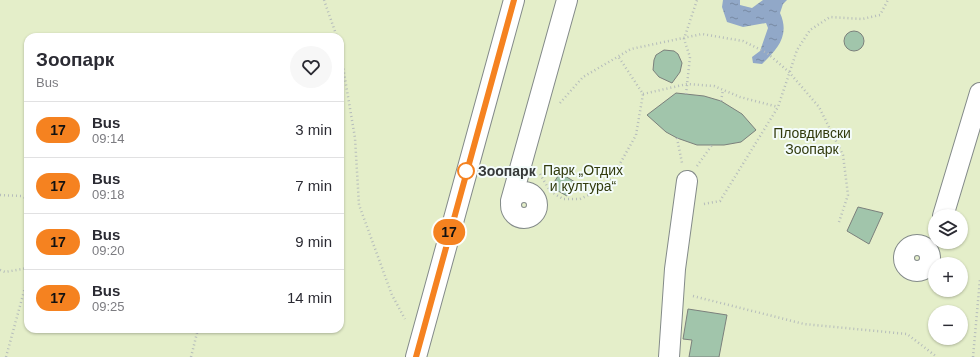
<!DOCTYPE html>
<html lang="en">
<head>
<meta charset="utf-8">
<style>
  body { margin:0; font-family:Helvetica,sans-serif; background:#f7f7f7; color:#2b2b33; height:100vh; display:flex; flex-direction:column; font-size:15px; white-space:nowrap }
  * { box-sizing:border-box; margin:0 }
  p { font-size:13px; color:#7c7c81 }
  .icon { flex:none; width:22px; height:22px; fill:none; stroke:currentColor; stroke-width:2; stroke-linecap:round; stroke-linejoin:round }
  .map { position:relative; flex:1; overflow:hidden }
  .side { position:absolute; left:24px; top:33px; width:320px; height:300px; display:flex; flex-direction:column; background:#fff; border-radius:12px; box-shadow:0 1px 3px #0004 }
  .side>* { flex:none }
  .badge { padding:0 8px; border-radius:13px; font-size:14px; line-height:26px }
  .buttons { position:absolute; left:928px; top:209px; display:grid; gap:8px }
  .buttons a { display:grid; place-items:center; width:40px; height:40px; border-radius:50%; background:#fff; box-shadow:0 1px 3px #0004; font-size:20px }
  .map>.badge { position:absolute; translate:-50% -50%; box-shadow:0 0 0 2px #fff }
  .round { display:grid; place-items:center; flex:none; width:42px; height:42px; border-radius:21px; background:#f7f7f7 }
  .summary { display:flex; align-items:center; justify-content:space-between; height:68px; padding:0 12px }
  h1 { font-size:19px; font-weight:700; line-height:30px }
  ul { padding:0; list-style:none }
  li { display:flex; align-items:center; gap:12px; height:56px; padding:0 12px; border-top:1px solid #e1e1e2 }
  li div { flex:1 }
  li b { display:block; font-size:15px }
  li em { font-style:normal }
  li .badge { min-width:44px; font-weight:700; text-align:center }
  .map>svg:first-child { display:block }
  .green { fill:#e4eec9; fill-rule:evenodd }
  .water { fill:url(#water-ripples) }
  .building { fill:#a1c5ab; stroke:#7b807c }
  .lines { fill:none; stroke-linecap:round; stroke-linejoin:round }
  .minor-casing { stroke:#838a89; stroke-width:22 }
  .path { stroke:#b5bcbb; stroke-width:2.5; stroke-dasharray:1 3; stroke-linecap:butt }
  .minor { stroke:#fff; stroke-width:20 }
  .line-casing { stroke:#fff; stroke-width:9 }
  .line { stroke:#f58220; stroke-width:6 }
  .stop-dot { fill:#fff; stroke:#f58220; stroke-width:2 }
  .labels { text-anchor:middle; dominant-baseline:central; stroke-width:4; stroke-linejoin:round; paint-order:stroke }
  .park-label { font-size:14px; fill:#323b0d; stroke:#f4fcfb }
  .stop-label { font-size:14px; font-weight:bold; fill:#363939; stroke:#f4fcfb; text-anchor:start }
</style>
</head>
<body>
<div class="map">
<svg width="980" height="357" viewBox="0 0 980 357">
  <defs>
    <pattern id="water-ripples" width="26" height="14" patternUnits="userSpaceOnUse"><rect width="26" height="14" fill="#91a8c8"/><path d="M2 4q2-2 4 0t4 0M15 11q2-2 4 0t4 0" fill="none" stroke="#778aa3"/></pattern>
  </defs>
  <rect width="100%" height="100%" fill="#f4fcfb"/>
  <path class="green" d="M0,0H980V357H0ZM28,37H340V329H28ZM935,216H961V242H935ZM935,264H961V290H935ZM935,312H961V338H935Z"/>
  <path class="water" d="M723,0H740V5L752,8L763,0H787L783,4L780,13C790,35 778,49 762,64L753,63L752,57L760,51L768,28L766,23L743,27L727,22L722,7Z"/>
  <g class="building">
    <circle cx="854" cy="41" r="10"/>
    <polygon points="664,50 674,51 678,54 682,63 680,72 672,83 659,77 653,70 654,60 656,55"/>
    <polygon points="676,93 704,96 721,101 742,114 756,130 741,142 724,145 697,145 677,138 666,132 647,115"/>
    <polygon points="560,173 575,182 567,196 551,187"/>
    <polygon points="858,207 883,213 869,244 847,231"/>
    <polygon points="688,309 727,315 719,357 689,357 692,340 683,339"/>
  </g>
  <g class="lines">
    <defs>
      <g id="minor">
        <circle cx="524" cy="205" r="13"/>
        <polyline points="511,201 567,0"/>
        <polyline points="943,216 980,93"/>
        <circle cx="917" cy="258" r="13"/>
        <polyline points="416,357 514,0"/>
        <polyline points="669,357 675,269 687,181"/>
      </g>
    </defs>
    <use href="#minor" class="minor-casing"/>
    <g class="path">
      <polyline points="324,0 337,37"/>
      <polyline points="340,49 355,138 359,205 392,295 405,319"/>
      <polyline points="643,94 687,84 714,86 740,97 778,107"/>
      <polyline points="686,94 690,57 684,39 697,0"/>
      <polyline points="721,101 723,90"/>
      <polyline points="560,103 583,77 631,49 702,34 743,41 767,53 789,72 819,107 843,155 848,195 839,222"/>
      <polyline points="677,138 682,163"/>
      <polyline points="697,166 712,145"/>
      <polyline points="540,174 550,191 563,199 580,199 597,191 612,178 636,135 643,94 618,56"/>
      <polyline points="0,195 21,196 28,199"/>
      <polyline points="704,204 720,201 778,107 797,50 810,30 830,17 862,19 880,15 888,0"/>
      <polyline points="0,270 5,272 28,268"/>
      <polyline points="693,296 804,324 907,334 937,357"/>
      <polyline points="6,357 26,284 26,270"/>
      <polyline points="191,357 198,329"/>
      <polyline points="973,357 980,279"/>
    </g>
    <use href="#minor" class="minor"/>
  </g>
  <g class="lines">
    <defs>
      <polyline id="line" points="416,357 514,0"/>
    </defs>
    <use href="#line" class="line-casing"/>
    <use href="#line" class="line"/>
  </g>
  <circle class="stop-dot" cx="466" cy="171" r="8"/>
  <g class="labels">
    <g class="park-label">
      <text x="812" y="133">Пловдивски<tspan x="812" dy="16">Зоопарк</tspan></text>
      <text x="583" y="170">Парк „Отдих<tspan x="583" dy="16">и култура“</tspan></text>
    </g>
    <g class="stop-label">
      <text x="478" y="171">Зоопарк</text>
    </g>
  </g>
</svg>
<div class="buttons">
<a><svg class="icon" aria-label="layers" viewBox="0 0 24 24"><path d="M12 4l9 5-9 5-9-5zM3 14l9 5 9-5"/></svg></a>
<a>+</a>
<a>−</a>
</div>
<b class="badge" style="left:449px;top:232px;background:#f58220;color:#111">17</b>
<section class="side">
<div class="summary"><div><h1>Зоопарк</h1><p>Bus</p></div><a class="round"><svg class="icon" aria-label="heart" viewBox="0 0 24 24"><path d="M12 20l-8-8c-3-5 5-10 8-4 3-6 11-1 8 4z"/></svg></a></div>
<ul>
<li><span class="badge" style="background:#f58220;color:#111">17</span><div><b>Bus</b><p>09:14</p></div><em>3 min</em></li>
<li><span class="badge" style="background:#f58220;color:#111">17</span><div><b>Bus</b><p>09:18</p></div><em>7 min</em></li>
<li><span class="badge" style="background:#f58220;color:#111">17</span><div><b>Bus</b><p>09:20</p></div><em>9 min</em></li>
<li><span class="badge" style="background:#f58220;color:#111">17</span><div><b>Bus</b><p>09:25</p></div><em>14 min</em></li>
</ul>
</section>
</div>
</body>
</html>
